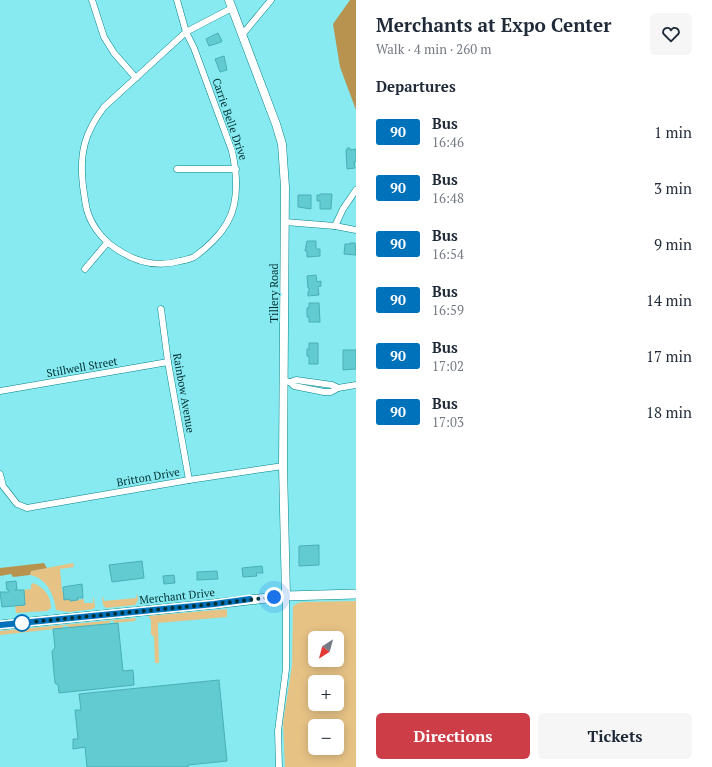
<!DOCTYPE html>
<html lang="en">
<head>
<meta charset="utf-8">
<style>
  body { margin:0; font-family:"PT Serif",serif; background:#f6f6f7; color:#1f2937; height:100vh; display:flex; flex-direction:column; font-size:15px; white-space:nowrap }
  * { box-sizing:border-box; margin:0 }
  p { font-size:13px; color:#747a83 }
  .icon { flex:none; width:22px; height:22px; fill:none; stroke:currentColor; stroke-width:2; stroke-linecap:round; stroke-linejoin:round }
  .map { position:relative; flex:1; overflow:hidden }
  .panel { display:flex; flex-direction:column; background:#fff; width:356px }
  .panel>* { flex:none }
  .badge { padding:0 8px; border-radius:3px; font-size:14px; line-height:26px }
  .needle { width:26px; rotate:216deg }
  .fabs { position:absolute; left:308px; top:631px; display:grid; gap:8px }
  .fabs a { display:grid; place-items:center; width:36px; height:36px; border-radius:6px; background:#fff; box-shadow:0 2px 10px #0003; font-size:20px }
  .you { position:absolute; width:20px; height:20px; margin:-10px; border:3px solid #fff; border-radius:50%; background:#1a73e8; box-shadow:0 0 0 6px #1a73e833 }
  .map>.badge { position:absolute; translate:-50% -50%; box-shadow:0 0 0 2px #fff }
  h2 { padding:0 20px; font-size:15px; line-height:36px }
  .round { display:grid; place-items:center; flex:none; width:42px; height:42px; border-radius:6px; background:#f6f6f7 }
  .headline { display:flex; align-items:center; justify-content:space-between; height:68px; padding:0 20px }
  h1 { font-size:19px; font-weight:700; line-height:30px }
  .primary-button { display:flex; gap:8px; margin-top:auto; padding:8px 20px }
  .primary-button a { flex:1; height:46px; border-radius:6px; background:#cd3d48; color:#fff; font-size:16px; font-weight:700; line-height:46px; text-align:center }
  .primary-button a+a { background:#f6f6f7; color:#1f2937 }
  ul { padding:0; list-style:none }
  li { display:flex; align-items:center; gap:12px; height:56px; padding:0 20px }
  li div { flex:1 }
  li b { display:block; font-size:15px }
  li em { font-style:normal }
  li .badge { min-width:44px; font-weight:700; text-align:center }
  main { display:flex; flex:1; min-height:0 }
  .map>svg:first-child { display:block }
  .green { fill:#e6c285; fill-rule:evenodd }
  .forest { fill:#b8924f }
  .building { fill:#62cbd1; stroke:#49afb6 }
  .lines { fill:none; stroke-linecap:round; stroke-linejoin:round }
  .minor-casing { stroke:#04848a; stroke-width:7 }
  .tertiary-casing { stroke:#04848a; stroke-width:9 }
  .secondary-casing { stroke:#04848a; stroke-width:10 }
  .minor { stroke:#fff; stroke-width:6 }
  .tertiary { stroke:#fff; stroke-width:8 }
  .secondary { stroke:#fff; stroke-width:9 }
  .line-casing { stroke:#fff; stroke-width:9 }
  .line { stroke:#0072bc; stroke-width:6 }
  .walk { stroke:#002f32; stroke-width:4; stroke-dasharray:0 7.2 }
  .stop-dot { fill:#fff; stroke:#0072bc; stroke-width:2 }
  .labels { text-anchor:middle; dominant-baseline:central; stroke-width:3; stroke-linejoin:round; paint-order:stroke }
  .street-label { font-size:11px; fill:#002f32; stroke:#86eaf0 }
</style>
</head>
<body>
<main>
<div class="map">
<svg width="356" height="767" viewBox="0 0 356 767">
  <rect width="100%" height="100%" fill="#86eaf0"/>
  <g class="green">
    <path d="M73,563L74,567L60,569L62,591L63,592L64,599H70L71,601L84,599V603H93V598H94L95,607L93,609L69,612L56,610C54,595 47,578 30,575L31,571Z"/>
    <path d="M33,583C44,587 51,596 51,608L47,611L16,613L15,606L25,605L24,590L31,589V585Z"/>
    <polygon points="137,593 138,600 135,605 106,608 103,605 102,597 103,597 104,601 136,598"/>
    <path d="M356,601V767H285L283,723L292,665L293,606L298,603L303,602ZM315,638H337V660H315ZM315,682H337V704H315ZM315,726H337V748H315Z"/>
    <polygon points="227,609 227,617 158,623 159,663 155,663 154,637 151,634 151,620 148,616"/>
    <polygon points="136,618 135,621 114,623 114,621 110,621 110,623 68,628 68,626 63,626 63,628 0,635 0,631"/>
  </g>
  <g class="forest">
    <polygon points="350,0 356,0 356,110 340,67 333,24"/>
    <polygon points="44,563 47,568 31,571 30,575 13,577 11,574 0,576 0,568"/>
  </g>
  <g class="building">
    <polygon points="218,33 222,41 221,42 209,46 206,39"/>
    <polygon points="224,56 227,70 220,72 215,59"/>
    <polygon points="347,148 350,148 350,150 356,149 356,162 354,162 355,168 347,169 346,150 347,150"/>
    <polygon points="320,194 332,194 331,209 320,209 320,201 317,201 317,195 320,195"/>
    <polygon points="298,195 311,195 311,209 298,207"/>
    <polygon points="307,241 316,241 316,249 320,249 320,256 307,257 307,251 305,251"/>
    <polygon points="350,243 355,243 356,255 344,254 345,244 350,244"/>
    <polygon points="316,275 317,282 321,281 321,286 318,287 319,295 308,296 308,292 309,291 309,288 308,288 307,276"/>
    <polygon points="309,303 319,303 320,322 309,322 309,317 307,317 307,308 309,308"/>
    <polygon points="309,343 318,343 318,364 309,364 309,356 307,356 307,349 309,349"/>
    <polygon points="343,350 356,350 356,369 343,370"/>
    <polygon points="319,545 319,565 299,566 299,546"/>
    <polygon points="142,561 144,578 112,582 109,565"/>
    <polygon points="262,566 263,573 256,573 257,576 243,577 242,568"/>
    <polygon points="217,571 218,579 197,580 197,572"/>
    <polygon points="174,575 175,583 164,584 163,576"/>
    <polygon points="16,581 17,589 15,590 24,590 25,605 2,607 0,592 9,592 9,590 7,590 6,582"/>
    <polygon points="82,584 83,598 77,598 78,600 70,601 70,599 64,600 63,587"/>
    <polygon points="118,623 123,671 133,670 134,685 59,693 58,685 55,683 52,651 55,648 53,629"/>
    <polygon points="219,680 227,761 188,765 188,767 87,767 85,747 73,749 73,739 78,739 75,710 81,710 79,694"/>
  </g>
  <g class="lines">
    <defs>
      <g id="minor">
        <polyline points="92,0 104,37 114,53 136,78"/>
        <path d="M177,0L186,32L194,48L232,151C236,169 238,187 234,205C231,219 223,231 213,241C207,247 201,252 194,257C190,259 185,260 180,261C156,268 135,262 115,248C102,239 91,225 87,210C85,202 84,193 83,186C79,153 85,132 104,107L186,32L232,8"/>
        <polyline points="242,35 271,0"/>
        <polyline points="177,169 236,169"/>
        <polyline points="285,222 335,226 356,230"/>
        <polyline points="335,226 343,209 356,190"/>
        <polyline points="85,269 107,243"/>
        <polyline points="161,309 168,362 189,480"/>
        <polyline points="284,381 290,382 294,386 324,392 331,392 338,388 356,385"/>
        <polyline points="290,382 296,380 332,385 338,388"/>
        <polyline points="0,391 168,362"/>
        <polyline points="0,474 3,486 17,504 27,508 189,480 283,466"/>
        <polyline points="279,767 278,731 286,669 286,596"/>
      </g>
      <polyline id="tertiary" points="229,0 276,124 282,144 285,187 283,466 286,596"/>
      <polyline id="secondary" points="0,625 214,604 286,596 356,594"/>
    </defs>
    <use href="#minor" class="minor-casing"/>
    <use href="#tertiary" class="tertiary-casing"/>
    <use href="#secondary" class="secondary-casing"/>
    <use href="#minor" class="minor"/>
    <use href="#tertiary" class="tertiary"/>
    <use href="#secondary" class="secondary"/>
  </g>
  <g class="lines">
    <defs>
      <polyline id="line" points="0,625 214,604 250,599"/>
    </defs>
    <use href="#line" class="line-casing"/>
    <use href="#line" class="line"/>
    <polyline class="walk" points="22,623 214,604 274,597"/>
  </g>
  <circle class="stop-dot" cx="22" cy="623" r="8"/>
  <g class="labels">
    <g class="street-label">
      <text transform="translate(230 119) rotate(71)">Carrie Belle Drive</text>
      <text transform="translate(274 293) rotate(-90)">Tillery Road</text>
      <text transform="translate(82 367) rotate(-10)">Stillwell Street</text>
      <text transform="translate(184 393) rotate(80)">Rainbow Avenue</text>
      <text transform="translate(148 477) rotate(-10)">Britton Drive</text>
      <text transform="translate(177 596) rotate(-6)">Merchant Drive</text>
    </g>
  </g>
</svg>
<div class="fabs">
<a><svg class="needle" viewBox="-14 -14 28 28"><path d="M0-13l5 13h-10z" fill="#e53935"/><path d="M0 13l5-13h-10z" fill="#747a83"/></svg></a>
<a>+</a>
<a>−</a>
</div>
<div class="you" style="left:274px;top:597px"></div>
</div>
<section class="panel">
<div class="headline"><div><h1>Merchants at Expo Center</h1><p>Walk · 4 min · 260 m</p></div><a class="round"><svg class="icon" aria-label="heart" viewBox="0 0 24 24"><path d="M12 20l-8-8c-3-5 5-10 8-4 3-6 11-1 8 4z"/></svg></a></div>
<h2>Departures</h2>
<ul>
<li><span class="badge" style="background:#0072bc;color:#fff">90</span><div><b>Bus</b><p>16:46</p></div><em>1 min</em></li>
<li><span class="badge" style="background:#0072bc;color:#fff">90</span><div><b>Bus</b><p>16:48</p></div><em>3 min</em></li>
<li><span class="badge" style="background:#0072bc;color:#fff">90</span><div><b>Bus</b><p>16:54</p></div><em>9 min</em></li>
<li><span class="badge" style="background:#0072bc;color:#fff">90</span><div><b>Bus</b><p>16:59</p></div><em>14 min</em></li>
<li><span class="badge" style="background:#0072bc;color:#fff">90</span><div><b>Bus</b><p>17:02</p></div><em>17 min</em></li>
<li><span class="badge" style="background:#0072bc;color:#fff">90</span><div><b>Bus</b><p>17:03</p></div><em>18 min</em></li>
</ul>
<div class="primary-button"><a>Directions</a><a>Tickets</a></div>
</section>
</main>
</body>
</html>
